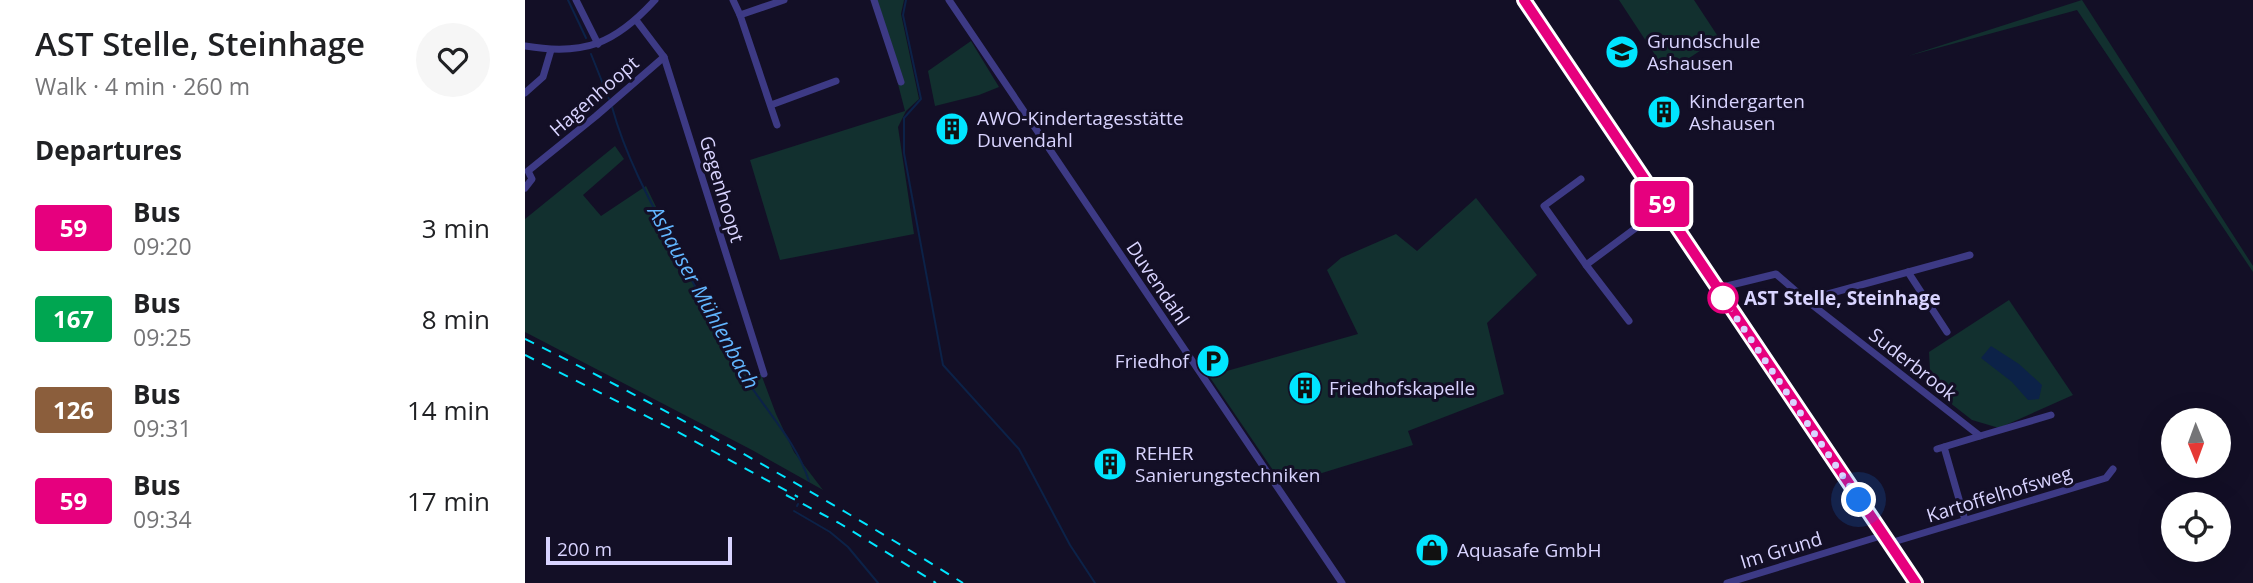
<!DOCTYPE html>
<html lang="en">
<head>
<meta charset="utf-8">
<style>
  body { margin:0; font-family:"Open Sans",sans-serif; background:#f6f6f6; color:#202124; height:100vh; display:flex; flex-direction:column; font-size:26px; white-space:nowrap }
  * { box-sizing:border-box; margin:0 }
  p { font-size:23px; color:#757577 }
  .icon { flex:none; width:38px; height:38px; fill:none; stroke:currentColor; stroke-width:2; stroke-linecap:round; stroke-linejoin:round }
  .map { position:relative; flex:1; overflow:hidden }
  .drawer { display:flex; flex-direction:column; background:#fff; width:525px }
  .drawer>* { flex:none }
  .badge { padding:0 14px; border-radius:5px; font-size:24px; line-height:46px }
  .needle { width:46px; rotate:179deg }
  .buttons { position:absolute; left:1636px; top:408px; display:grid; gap:14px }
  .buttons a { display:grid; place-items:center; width:70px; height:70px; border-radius:50%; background:#fff; box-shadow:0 7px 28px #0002; font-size:35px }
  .scale { position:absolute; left:21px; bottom:18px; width:186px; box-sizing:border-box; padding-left:7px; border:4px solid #d9d4ff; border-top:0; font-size:19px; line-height:24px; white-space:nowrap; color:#d9d4ff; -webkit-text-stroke:5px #130f26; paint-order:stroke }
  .you { position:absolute; width:35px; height:35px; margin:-18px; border:5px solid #fff; border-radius:50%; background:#1a73e8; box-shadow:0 0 0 10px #1a73e833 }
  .map>.badge { position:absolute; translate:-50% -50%; box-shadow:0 0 0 4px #fff }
  h2 { padding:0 35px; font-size:26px; line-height:63px }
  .round { display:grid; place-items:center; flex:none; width:74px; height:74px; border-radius:37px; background:#f6f6f6 }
  .head { display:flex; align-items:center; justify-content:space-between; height:119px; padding:0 35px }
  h1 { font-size:33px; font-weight:600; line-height:52px }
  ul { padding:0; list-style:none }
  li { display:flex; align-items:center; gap:21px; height:91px; padding:0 35px }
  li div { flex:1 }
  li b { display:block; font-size:26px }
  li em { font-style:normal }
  li .badge { min-width:77px; font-weight:700; text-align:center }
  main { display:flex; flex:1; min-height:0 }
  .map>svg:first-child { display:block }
  .green { fill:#12302f }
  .water { fill:#0c2248 }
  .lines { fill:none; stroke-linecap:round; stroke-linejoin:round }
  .stream { stroke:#0c2248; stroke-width:2 }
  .minor { stroke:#3d3a85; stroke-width:7 }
  .rail { stroke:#00e5ff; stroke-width:2; stroke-dasharray:10 9; stroke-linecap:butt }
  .line-casing { stroke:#fff; stroke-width:16 }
  .line { stroke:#e6007e; stroke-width:10 }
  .walk { stroke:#d9d4ff; stroke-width:7; stroke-dasharray:0 12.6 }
  .stop-dot { fill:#fff; stroke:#e6007e; stroke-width:3.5 }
  .labels { text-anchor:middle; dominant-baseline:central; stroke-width:6; stroke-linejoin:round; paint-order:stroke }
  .poi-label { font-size:19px; fill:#d9d4ff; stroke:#130f26; text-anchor:start }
  .street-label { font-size:19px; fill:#d9d4ff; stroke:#130f26 }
  .stop-label { font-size:19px; font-weight:bold; fill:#d9d4ff; stroke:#130f26; text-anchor:start }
  .water-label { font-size:21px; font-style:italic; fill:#62b6ff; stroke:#130f26 }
</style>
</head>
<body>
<main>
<section class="drawer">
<div class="head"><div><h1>AST Stelle, Steinhage</h1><p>Walk · 4 min · 260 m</p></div><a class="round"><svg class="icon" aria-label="heart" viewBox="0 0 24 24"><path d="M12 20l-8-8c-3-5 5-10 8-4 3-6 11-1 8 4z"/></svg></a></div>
<h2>Departures</h2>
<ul>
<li><span class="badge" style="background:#e6007e;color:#fff">59</span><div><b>Bus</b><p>09:20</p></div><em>3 min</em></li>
<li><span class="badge" style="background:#00a651;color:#fff">167</span><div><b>Bus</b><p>09:25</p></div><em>8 min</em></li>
<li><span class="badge" style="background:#8b5e3c;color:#fff">126</span><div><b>Bus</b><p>09:31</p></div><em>14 min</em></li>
<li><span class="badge" style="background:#e6007e;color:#fff">59</span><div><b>Bus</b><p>09:34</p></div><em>17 min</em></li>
</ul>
</section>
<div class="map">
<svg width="1728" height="583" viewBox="0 0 1728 583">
  <rect width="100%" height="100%" fill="#130f26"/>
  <g class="green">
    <polygon points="352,0 379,0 376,14 394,99 381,111 373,127 389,234 255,260 225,160 380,111 373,84 379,82"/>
    <polygon points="1094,0 1169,0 1194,38 1142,73"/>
    <polygon points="1557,0 1728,266 1728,272 1552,10 1383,56"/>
    <polygon points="446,41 474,87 454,95 410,106 403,71"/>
    <polygon points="90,146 99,159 58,195 76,216 121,186 184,317 219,374 236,374 251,414 269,452 298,490 227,450 0,332 0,219"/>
    <polygon points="951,198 1012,275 962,323 979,394 883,431 888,445 758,485 684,376 833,334 802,270 816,258 871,234 892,251"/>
    <polygon points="1484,300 1548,395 1474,428 1447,420 1406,388 1404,352"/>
  </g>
  <polygon class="water" points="1466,346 1494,364 1517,385 1514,399 1503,400 1487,382 1456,358"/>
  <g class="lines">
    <g class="stream">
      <polyline points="43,0 61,38"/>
      <polyline points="381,0 378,15 396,99 379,118 379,153 418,365 494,449 545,545 570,583"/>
      <polyline points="66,54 84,99"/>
      <path d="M87,107C102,162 131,212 158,263C178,301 197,340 219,376C241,411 271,441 284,481"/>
      <polyline points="272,506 273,504"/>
      <polyline points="269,511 305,532 323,547 353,583"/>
    </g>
    <g class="minor">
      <polyline points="51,0 73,44"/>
      <polyline points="208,0 215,15 252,125"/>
      <polyline points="349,0 376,82"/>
      <polyline points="424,0 817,583"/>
      <polyline points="999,0 1391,583"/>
      <polyline points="215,15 259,0"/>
      <polyline points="111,20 139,57 239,374"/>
      <path d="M0,46C59,56 90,44 130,0"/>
      <polyline points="0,93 18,77 26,50"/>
      <polyline points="246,105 311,81"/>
      <polyline points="1056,179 1019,206 1061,265"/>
      <polyline points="0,188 7,179 3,171 71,116 139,57"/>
      <polyline points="1383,272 1422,332"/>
      <polyline points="1194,292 1202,286 1251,274 1281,300 1455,436 1526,415"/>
      <polyline points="1281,300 1445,255"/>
      <polyline points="1104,321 1061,265 1139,207"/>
      <polyline points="1419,447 1440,520"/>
      <polyline points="1412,449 1455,436"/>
      <polyline points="1365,543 1581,478 1588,469"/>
      <polyline points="1202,583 1359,535"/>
    </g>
    <g class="rail">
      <path d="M0,339C150,413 296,495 438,583"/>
      <polyline points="0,355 149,430 273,497"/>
      <polyline points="261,495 314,523 411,583"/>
    </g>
  </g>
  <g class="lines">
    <defs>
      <polyline id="line" points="999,0 1391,583"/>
    </defs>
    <use href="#line" class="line-casing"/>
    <use href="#line" class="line"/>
    <polyline class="walk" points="1198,298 1334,500"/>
  </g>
  <defs>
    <symbol id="school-disc" viewBox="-11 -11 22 22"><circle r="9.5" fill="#00e5ff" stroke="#130f26"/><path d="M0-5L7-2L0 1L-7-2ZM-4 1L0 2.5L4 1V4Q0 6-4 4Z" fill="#111"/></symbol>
    <symbol id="building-disc" viewBox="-11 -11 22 22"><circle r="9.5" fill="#00e5ff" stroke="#130f26"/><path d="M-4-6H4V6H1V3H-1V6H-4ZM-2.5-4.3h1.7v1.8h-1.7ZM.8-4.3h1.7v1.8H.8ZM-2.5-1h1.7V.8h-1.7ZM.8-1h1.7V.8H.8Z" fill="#111"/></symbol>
    <symbol id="parking-disc" viewBox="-11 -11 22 22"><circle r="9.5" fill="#00e5ff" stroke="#130f26"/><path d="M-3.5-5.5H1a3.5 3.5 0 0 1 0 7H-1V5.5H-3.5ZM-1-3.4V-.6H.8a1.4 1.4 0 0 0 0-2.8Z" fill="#111"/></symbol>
    <symbol id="shop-disc" viewBox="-11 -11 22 22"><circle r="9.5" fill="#00e5ff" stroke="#130f26"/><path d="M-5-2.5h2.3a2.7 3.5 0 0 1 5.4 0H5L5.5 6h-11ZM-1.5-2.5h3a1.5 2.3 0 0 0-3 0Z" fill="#111"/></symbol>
  </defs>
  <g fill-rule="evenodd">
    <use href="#school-disc" x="1078" y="33" width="38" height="38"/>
    <use href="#building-disc" x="1120" y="93" width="38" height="38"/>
    <use href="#building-disc" x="408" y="110" width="38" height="38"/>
    <use href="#parking-disc" x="669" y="342" width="38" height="38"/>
    <use href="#building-disc" x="761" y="369" width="38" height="38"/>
    <use href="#building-disc" x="566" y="445" width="38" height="38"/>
    <use href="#shop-disc" x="888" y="531" width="38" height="38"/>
  </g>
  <circle class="stop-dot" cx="1198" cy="298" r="14"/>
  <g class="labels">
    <g class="poi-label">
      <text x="1122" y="41">Grundschule<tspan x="1122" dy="22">Ashausen</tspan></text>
      <text x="1164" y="101">Kindergarten<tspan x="1164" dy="22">Ashausen</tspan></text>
      <text x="452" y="118">AWO-Kindertagesstätte<tspan x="452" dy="22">Duvendahl</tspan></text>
      <text x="664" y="361" text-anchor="end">Friedhof</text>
      <text x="804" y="388">Friedhofskapelle</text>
      <text x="610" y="453">REHER<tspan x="610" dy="22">Sanierungstechniken</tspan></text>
      <text x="932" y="550">Aquasafe GmbH</text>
    </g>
    <g class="street-label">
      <text transform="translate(69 96) rotate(-41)">Hagenhoopt</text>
      <text transform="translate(197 189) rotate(73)">Gegenhoopt</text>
      <text transform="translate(633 283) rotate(56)">Duvendahl</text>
      <text transform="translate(1388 364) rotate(38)">Suderbrook</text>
      <text transform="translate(1474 494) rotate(-17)">Kartoffelhofsweg</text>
      <text transform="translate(1256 550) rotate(-17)">Im Grund</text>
    </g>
    <g class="stop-label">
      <text x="1219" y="298">AST Stelle, Steinhage</text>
    </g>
    <g class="water-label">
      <text transform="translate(179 297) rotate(61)">Ashauser Mühlenbach</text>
    </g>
  </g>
</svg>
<div class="buttons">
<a><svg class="needle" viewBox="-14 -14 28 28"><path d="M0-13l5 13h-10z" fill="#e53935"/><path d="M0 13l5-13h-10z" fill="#757577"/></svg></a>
<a><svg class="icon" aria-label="locate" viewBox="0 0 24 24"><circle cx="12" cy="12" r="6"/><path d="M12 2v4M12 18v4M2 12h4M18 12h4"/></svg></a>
</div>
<div class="scale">200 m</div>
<div class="you" style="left:1334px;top:500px"></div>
<b class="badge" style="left:1137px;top:204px;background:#e6007e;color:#fff">59</b>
</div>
</main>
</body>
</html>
